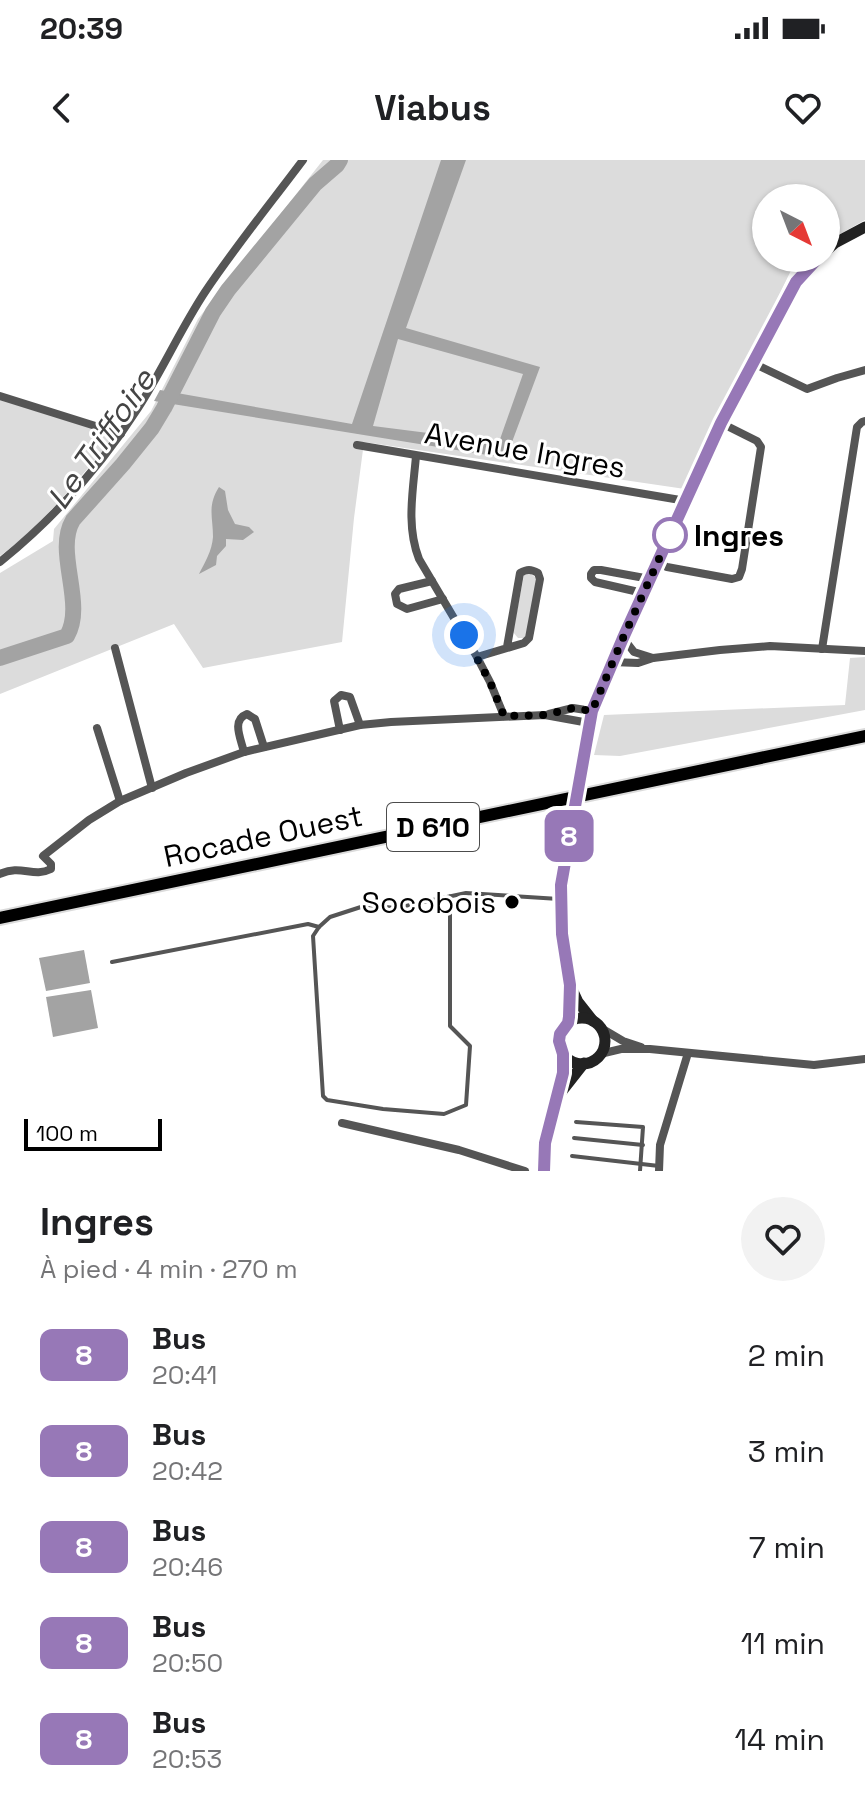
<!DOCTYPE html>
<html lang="fr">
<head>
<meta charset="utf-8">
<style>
  body { margin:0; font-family:"Space Grotesk",sans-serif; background:#f2f2f2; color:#202124; height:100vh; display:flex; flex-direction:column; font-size:30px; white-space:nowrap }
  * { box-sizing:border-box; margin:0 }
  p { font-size:26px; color:#757577 }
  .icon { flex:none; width:44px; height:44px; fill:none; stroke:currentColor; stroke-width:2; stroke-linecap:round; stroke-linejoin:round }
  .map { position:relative; height:1011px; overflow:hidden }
  .panel { display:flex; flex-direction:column; background:#fff; flex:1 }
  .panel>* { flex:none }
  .badge { padding:0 16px; border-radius:12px; font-size:28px; line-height:52px }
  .needle { width:52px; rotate:138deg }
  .tools { position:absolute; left:752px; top:24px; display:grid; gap:16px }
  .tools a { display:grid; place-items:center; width:88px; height:88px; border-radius:50%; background:#fff; box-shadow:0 2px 6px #0004; font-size:40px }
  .scale { position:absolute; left:24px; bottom:20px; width:138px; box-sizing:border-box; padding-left:8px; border:4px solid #000; border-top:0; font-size:22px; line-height:28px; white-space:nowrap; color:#000; -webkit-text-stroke:6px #fff; paint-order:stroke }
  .you { position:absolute; width:40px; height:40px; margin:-20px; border:6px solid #fff; border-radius:50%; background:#1a73e8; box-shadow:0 0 0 12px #1a73e833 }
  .map>.badge { position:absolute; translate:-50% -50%; box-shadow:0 0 0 4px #fff }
  .round { display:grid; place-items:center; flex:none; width:84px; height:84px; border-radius:42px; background:#f2f2f2 }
  .summary { display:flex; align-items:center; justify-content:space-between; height:136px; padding:0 40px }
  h1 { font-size:38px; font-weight:700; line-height:60px }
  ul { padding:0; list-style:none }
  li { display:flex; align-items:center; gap:24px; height:96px; padding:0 40px }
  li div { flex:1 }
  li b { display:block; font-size:30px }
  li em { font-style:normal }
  li .badge { min-width:88px; font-weight:700; text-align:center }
  .status { display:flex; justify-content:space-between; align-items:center; height:56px; padding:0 40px; background:#fff; direction:ltr }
  .status svg { height:22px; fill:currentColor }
  header { display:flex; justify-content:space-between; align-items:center; height:104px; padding:0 40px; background:#fff; font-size:36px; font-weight:700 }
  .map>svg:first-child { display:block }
  .green { fill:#dcdcdc }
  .water { fill:#a3a3a3; fill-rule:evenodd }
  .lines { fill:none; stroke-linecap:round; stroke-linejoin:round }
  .river { stroke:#a3a3a3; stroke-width:16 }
  .primary-casing { stroke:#dbdbdb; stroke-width:16 }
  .lane { stroke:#555; stroke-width:4 }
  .street { stroke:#555; stroke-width:8 }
  .secondary { stroke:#222; stroke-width:11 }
  .primary { stroke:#000; stroke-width:12 }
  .secondary-bridge { stroke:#222; stroke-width:11 }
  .line-casing { stroke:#fff; stroke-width:18 }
  .line { stroke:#9778b7; stroke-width:12 }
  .walk { stroke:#000; stroke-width:8; stroke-dasharray:0 14.4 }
  .stop-dot { fill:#fff; stroke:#9778b7; stroke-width:4 }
  .poi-dot { fill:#000; stroke:#fff; stroke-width:3 }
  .labels { text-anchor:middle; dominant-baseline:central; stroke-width:6; stroke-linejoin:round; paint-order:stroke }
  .shield { fill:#fff; stroke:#4c4c4c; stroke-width:2 }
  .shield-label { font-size:28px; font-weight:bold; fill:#000 }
  .street-label { font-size:30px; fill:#000; stroke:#fff }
  .stop-label { font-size:30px; font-weight:bold; fill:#000; stroke:#fff; text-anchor:start }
  .poi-label { font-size:30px; fill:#000; stroke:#fff; text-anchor:end }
  .water-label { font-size:32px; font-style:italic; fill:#444; stroke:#fff }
</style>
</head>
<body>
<div class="status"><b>20:39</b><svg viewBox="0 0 49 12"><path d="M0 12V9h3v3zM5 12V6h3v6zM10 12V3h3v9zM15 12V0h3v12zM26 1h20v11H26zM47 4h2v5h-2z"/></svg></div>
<header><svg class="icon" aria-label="back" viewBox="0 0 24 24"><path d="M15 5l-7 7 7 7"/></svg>Viabus<svg class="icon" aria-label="heart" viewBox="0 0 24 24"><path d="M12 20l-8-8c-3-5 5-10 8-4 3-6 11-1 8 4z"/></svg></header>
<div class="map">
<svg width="865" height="1011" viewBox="0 0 865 1011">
  <rect width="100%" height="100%" fill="#fff"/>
  <g class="green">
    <polygon points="323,0 865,0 865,60 826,82 826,38 766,38 766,98 797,98 685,329 364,282 354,358 342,482 203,508 174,464 0,534 0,413 53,381 54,369 151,251 198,159"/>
    <path d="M0,239L106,272L110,283C75,322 43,365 0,396Z"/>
    <polygon points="531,414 536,418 537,422 528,473 524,478 518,478 513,472 524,415"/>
    <polygon points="865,497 865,550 620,596 594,595 604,555 845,545 850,498"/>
  </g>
  <g class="water">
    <path d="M441,0H466L406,168L540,207L506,298L154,241L160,230L352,264ZM398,179L523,214L499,282L373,266Z"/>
    <path d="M219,327L225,331L228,350L235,364L249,367L254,372L243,380L226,379V386L217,396L216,405L199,414C205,402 212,391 213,377C213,357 207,346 219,327Z"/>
    <polygon points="84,790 90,823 46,831 39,798"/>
    <polygon points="91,830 98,868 53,877 46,837"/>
  </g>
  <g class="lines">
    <path class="river" d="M0,498L67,476C86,443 54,392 73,360L123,304L152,268L164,248L213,152L228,130L315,24L337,5L340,0"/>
    <defs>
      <polyline id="primary" points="0,758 865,576"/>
    </defs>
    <use href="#primary" class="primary-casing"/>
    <g class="lane">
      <polyline points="450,736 450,866 470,886 466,945 444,954 383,949 327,940 323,936 313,776 319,767 330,757 367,745 395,748 466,733 559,739"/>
      <polyline points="112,802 308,764 319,767"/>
      <polyline points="576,962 643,967 640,1011"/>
      <polyline points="574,978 643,985"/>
      <polyline points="572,996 659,1006"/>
    </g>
    <g class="street">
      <polyline points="753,203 807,229 837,218 865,210"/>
      <polyline points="0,236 121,274"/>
      <polyline points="357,285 686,341"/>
      <path d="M416,296C413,331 406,366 419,399L477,497L490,522L504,556"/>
      <path d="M0,402C53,359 101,306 138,248C162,211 180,170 205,132C235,87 270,44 303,0"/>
      <polyline points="657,403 667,407 732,419 739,417 742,409 761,287 757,281 721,263"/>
      <polyline points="432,421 399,429 395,434 397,444 407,449 443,439"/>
      <polyline points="643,433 595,422 591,418 591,414 594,410 601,410 650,419"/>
      <polyline points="623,478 634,492 653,498"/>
      <polyline points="115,488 152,628"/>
      <polyline points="822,489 857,267 862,262 865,261"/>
      <path d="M477,497L524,483L529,478L540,419L538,413C531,409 527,409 520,413L507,487"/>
      <polyline points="612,502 638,503 653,498 720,490 770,486 865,491"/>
      <polyline points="549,554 573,548 592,551"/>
      <polyline points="97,568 120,641"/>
      <polyline points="340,570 334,541 341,535 350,537 360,565"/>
      <path d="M244,592C241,579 231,560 247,554L255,559L264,587"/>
      <path d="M0,714C21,704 33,718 51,709V704L43,696L89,660L120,641L186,613L244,592L360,565L391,562L545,555L589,563"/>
      <polyline points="601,868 623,881 641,887"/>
      <polyline points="600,894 621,889 650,889 814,905 865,899"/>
      <polyline points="342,963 459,990 525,1011"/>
      <polyline points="659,1011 660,985 688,893"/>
    </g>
    <g class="secondary">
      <polyline points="826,91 835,83 865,67"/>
      <polyline points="580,620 592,551 623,478 721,263 796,122 818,98"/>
      <polyline points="572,829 578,842 593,861"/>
      <circle cx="582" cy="881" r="23"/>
      <polyline points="568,863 570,825 562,774 561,725 571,659"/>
      <polyline points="562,931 584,903"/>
      <polyline points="544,1011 545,983 563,913 563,894"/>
    </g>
    <use href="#primary" class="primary"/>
    <polyline class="secondary-bridge" points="571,659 580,620"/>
  </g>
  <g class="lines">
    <defs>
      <polyline id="line" points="544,1011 545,983 563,913 563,894 559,881 560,874 568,863 569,857 570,825 562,774 561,725 592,551 623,478 721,263 796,122 818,98"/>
    </defs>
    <use href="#line" class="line-casing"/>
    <use href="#line" class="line"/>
    <polyline class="walk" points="464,475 490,522 504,556 545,555 573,548 592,551 623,478 670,375"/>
  </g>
  <circle class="stop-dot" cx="670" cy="375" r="16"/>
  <circle class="poi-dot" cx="512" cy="742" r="8"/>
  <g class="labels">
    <rect class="shield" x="387" y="643" width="92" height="48" rx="6"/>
    <g class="shield-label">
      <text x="433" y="667">D 610</text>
    </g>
    <g class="street-label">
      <text transform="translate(525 290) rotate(10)">Avenue Ingres</text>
      <text transform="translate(263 676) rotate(-12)">Rocade Ouest</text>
    </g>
    <g class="stop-label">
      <text x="694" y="375">Ingres</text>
    </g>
    <g class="poi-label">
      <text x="496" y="742">Socobois</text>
    </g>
    <g class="water-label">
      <text transform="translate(101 279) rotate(-55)">Le Triffoire</text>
    </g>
  </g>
</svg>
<div class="tools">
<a><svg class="needle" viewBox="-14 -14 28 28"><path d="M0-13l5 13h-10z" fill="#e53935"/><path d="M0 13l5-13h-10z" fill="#757577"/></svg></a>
</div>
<div class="scale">100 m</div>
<div class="you" style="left:464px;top:475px"></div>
<b class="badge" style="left:569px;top:676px;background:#9778b7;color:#fff">8</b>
</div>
<section class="panel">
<div class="summary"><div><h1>Ingres</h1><p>À pied · 4 min · 270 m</p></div><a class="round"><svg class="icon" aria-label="heart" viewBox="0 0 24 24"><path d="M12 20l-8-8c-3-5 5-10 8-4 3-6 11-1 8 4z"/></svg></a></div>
<ul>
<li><span class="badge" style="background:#9778b7;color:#fff">8</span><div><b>Bus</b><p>20:41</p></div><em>2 min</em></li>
<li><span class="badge" style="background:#9778b7;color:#fff">8</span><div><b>Bus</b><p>20:42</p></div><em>3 min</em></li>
<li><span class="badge" style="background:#9778b7;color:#fff">8</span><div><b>Bus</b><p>20:46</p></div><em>7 min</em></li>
<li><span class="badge" style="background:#9778b7;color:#fff">8</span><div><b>Bus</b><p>20:50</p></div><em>11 min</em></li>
<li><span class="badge" style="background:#9778b7;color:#fff">8</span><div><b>Bus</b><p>20:53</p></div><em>14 min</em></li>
</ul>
</section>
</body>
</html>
